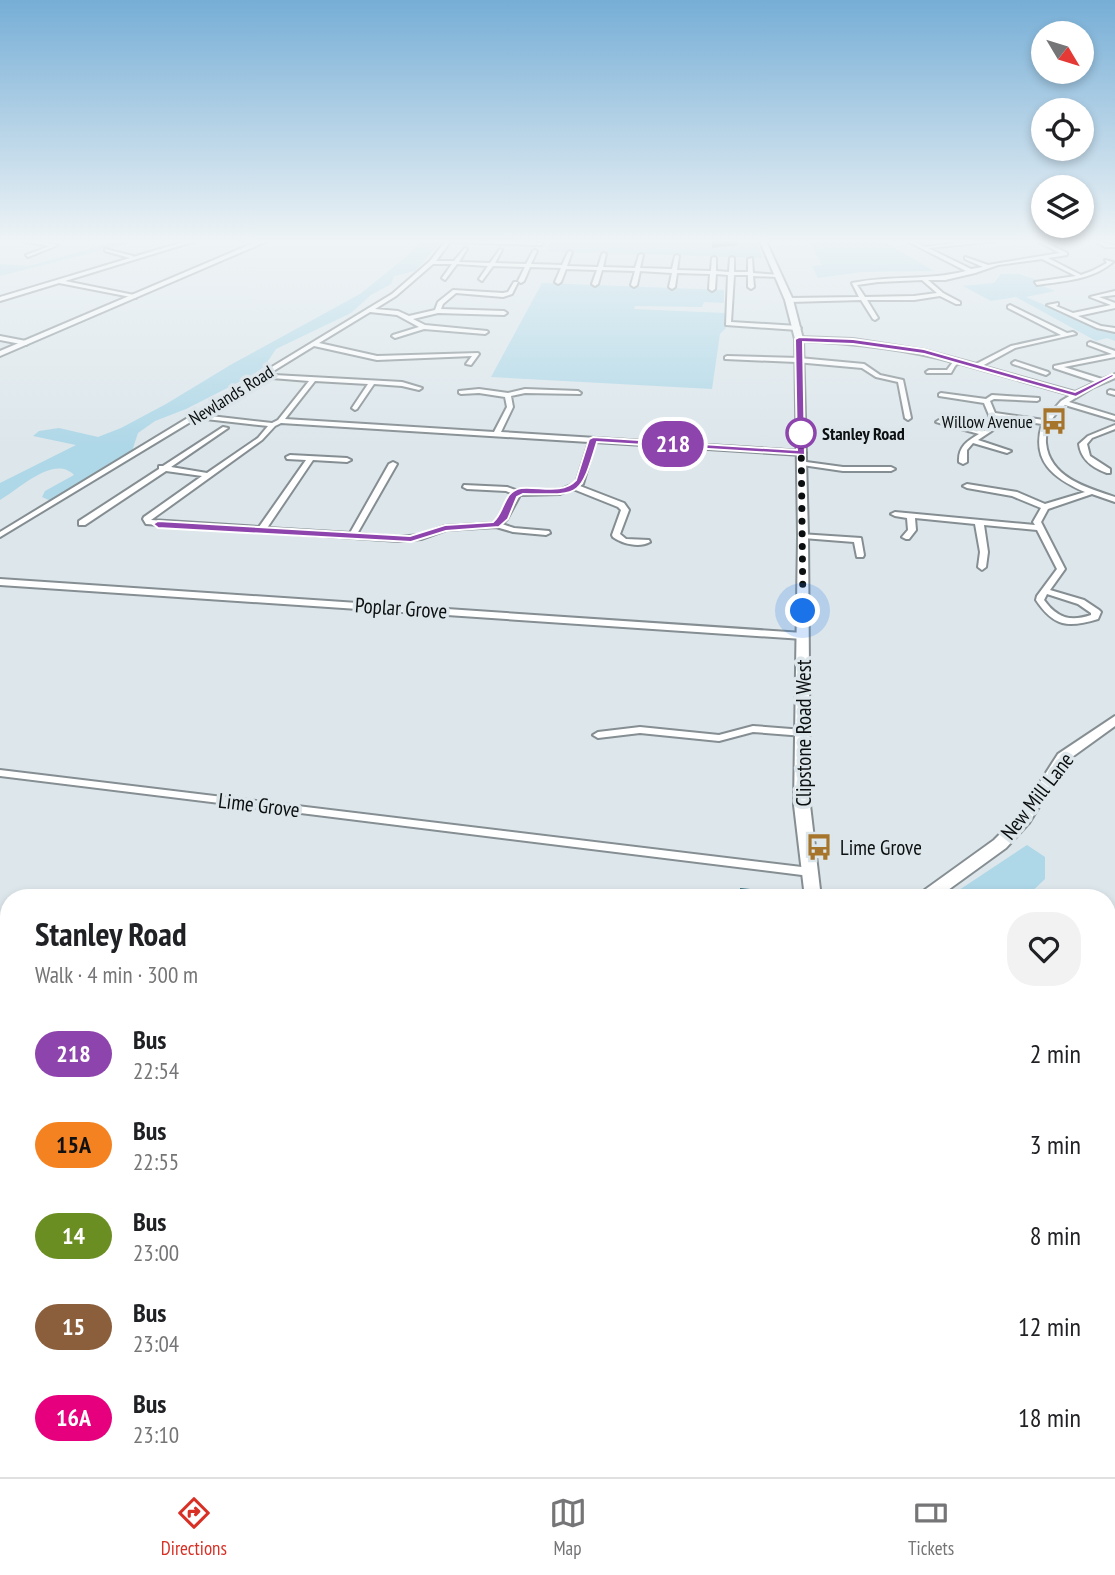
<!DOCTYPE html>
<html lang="en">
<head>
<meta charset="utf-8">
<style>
  body { margin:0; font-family:"PT Sans Narrow",sans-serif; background:#f2f2f2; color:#202124; height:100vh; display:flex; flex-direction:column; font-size:26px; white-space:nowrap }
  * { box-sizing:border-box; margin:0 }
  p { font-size:23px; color:#757577 }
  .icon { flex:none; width:38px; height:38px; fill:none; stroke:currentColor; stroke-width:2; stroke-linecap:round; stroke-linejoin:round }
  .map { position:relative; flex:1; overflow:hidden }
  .panel { position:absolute; left:0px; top:889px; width:1116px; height:588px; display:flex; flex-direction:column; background:#fff; border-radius:28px 28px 0 0; box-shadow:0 4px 10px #0003 }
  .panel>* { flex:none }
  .badge { padding:0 14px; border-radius:23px; font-size:24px; line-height:46px }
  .needle { width:46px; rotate:128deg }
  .controls { position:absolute; left:1031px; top:21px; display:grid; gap:14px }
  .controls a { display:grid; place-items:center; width:63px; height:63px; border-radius:50%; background:#fff; box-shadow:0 4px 10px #0003; font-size:35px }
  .you { position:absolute; width:35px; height:35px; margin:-18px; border:5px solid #fff; border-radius:50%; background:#1a73e8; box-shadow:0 0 0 10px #1a73e833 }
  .map>.badge { position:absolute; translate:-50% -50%; box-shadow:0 0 0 4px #fff }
  .round { display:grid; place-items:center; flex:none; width:74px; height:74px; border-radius:28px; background:#f2f2f2 }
  .headline { display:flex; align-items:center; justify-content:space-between; height:119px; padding:0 35px }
  h1 { font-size:33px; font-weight:600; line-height:52px }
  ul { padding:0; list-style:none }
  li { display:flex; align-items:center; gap:21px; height:91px; padding:0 35px }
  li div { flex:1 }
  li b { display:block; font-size:26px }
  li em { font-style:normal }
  li .badge { min-width:77px; font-weight:700; text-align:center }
  .menu { display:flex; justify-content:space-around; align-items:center; height:98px; border-top:2px solid #e0e0e0; background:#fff; font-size:19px; color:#757577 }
  .menu a { display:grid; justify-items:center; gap:4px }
  .menu .active { color:#d93025 }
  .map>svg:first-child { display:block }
  .green { fill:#aed7e7 }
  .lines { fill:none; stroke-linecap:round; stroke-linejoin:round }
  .street-casing { stroke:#858e92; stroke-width:4 }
  .secondary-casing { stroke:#858e92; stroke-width:4 }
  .street { fill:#fff; fill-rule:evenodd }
  .secondary { fill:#fff; fill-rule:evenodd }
  .shaded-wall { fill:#427584 }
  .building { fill:#004458; stroke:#427584; stroke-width:2 }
  .line { fill:#8e44ad; stroke:#fff; stroke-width:2 }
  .walk { stroke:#0c0f10; stroke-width:7; stroke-dasharray:0 12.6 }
  .stop-dot { fill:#fff; stroke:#8e44ad; stroke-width:3.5 }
  .labels { text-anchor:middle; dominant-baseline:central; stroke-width:7; stroke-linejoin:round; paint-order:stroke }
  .far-street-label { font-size:18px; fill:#0c0f10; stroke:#dce6eb }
  .far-poi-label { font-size:18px; fill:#0c0f10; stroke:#dce6eb; text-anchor:end }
  .far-stop-label { font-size:18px; font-weight:bold; fill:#0c0f10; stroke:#dce6eb; text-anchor:start }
  .street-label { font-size:21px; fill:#0c0f10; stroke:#dce6eb }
  .poi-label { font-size:21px; fill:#0c0f10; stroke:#dce6eb; text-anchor:start }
</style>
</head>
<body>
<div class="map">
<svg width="1115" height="1477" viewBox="0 0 1115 1477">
  <rect width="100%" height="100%" fill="#dce6eb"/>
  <g class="green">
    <polygon points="125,239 145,239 0,276 0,264 29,266"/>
    <path d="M423,239H443L415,271L394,276L391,284L371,295L351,313L276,349L264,367L251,376L186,409L155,421L138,433L132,451L51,501L42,497L45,491L74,475C54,454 18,490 0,500V483L76,445L33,436L39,431L59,428L98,437L121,428L166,404L232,364L360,294L406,257Z"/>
    <polygon points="550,239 757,239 762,258 547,251"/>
    <polygon points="810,243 886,243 934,271 862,272 818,278 812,266 822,265"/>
    <polygon points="1001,274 1019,274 1037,280 1035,283 1055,291 1026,297 1096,327 1115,331 1115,341 1107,338 1096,341 1016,297 991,301 963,286 994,283"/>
    <polygon points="542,283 724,290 724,303 704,302 702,307 635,306 634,309 725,313 726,328 720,334 712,389 491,377"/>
    <polygon points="1027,845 1045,857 1045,879 1025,898 947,898"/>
    <rect x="1108" y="1171" width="7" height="90"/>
  </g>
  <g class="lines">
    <defs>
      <g id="street">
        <polygon points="11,239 25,239 58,245 28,257 26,255 50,246"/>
        <polygon points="194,239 202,239 65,281 134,295 136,298 59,283 0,301 0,297 130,258 105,251 105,249 133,256 133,257"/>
        <path d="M447,239L541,243L543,244L541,245L450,242L436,261H454L465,248L467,249L459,262L490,263L500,249L502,250L495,263L526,264L533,251L535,250L537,251L531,264L562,265L568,252L570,251L572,252L567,266L598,267L602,254L604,253L606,254L603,267L635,268L639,255L641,254L643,255L640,268L672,269L675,256L677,255L679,256L677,270L711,271L712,258L714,257L716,258V271L729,272L730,258L732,257L734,258V272H748V259L752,258L753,273L781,275L778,277L753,276L754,287L751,289L748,287V275H734L731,322L798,326L801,328L798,330L726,325L728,275L716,274L715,289L712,291L709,289L710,274L677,273L675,287L672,289L669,287L672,273L640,271L637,285L634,287L631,285L635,271L602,270L598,284L595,286L592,284L597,270L566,269L561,282L558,284L555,282L561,268L530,267L524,281L521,283L518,281L525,267L493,266L482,281L479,279L488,266L457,264L445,280L442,278L452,264H433L396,296L375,309L398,311L409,316L435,310L438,302L453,290L503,293L508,292L514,282H518L512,294L503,297L456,293L443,304L441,309L504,311L507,313L504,315L438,313L413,319L425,325L487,331L488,332L485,334L424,329L395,338L392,336L393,335L419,327L397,315L370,312L319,343L377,356L478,353L479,354L471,365L466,364L472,356L377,360L314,346L202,415L272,423L278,420L309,381L272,378L271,377L274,375L402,382L422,388L419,390L402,386L374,384L357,409L355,410L352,408L368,384L315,381L285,419L494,432L507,407L505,397L479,393L461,394L459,393V391L479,389L508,393L525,389L578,391L581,393L580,394L525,393L511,396L513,407L501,432L802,451L806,453L802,455L595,442L583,484L580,486L624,503L629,510L620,534L626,539L649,540L650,542C639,548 623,544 613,537L612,535L621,510L618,507L573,489L560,494L520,495L507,519L502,524L514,528L549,531L550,533L546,535L513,532L496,527L446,530L421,539L399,541L146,524L143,519L144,517L202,476L166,471L85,525H79V521L159,469V466H163L223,427L228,428L171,467L207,473L258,438L268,426L197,418L0,537V532L392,294L430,261ZM281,423L589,442L576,483L559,490L518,491L507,487L464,485L463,487L467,489L506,491L513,494L500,518L494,523L445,526L420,535L399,537L357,534L397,464L393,462L389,464L350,533L267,528L313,460L347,462L351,460L347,458L290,455L286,457L287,459L306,460L259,527L151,520L262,440L275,426Z"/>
        <path d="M903,239H909L925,247L996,239H1017L928,248L971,269L983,267L965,259V257L988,265L1060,253L1033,239H1039L1067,253V255L1048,258L1081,275L1092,271L1107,263L1105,260L1113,262C1092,280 1064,281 1037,285L1035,282L1076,276L1042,259L998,265L975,273L945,280H928L943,293L960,302V304H956L940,296L914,300H867L878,318L875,320L873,319L861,300L789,302L786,300L789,298L859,297L852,283C891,275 928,281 966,271ZM922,280L937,293L914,296L865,297L857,285L878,282Z"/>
        <path d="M1091,239C1100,239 1106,245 1115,245V247H1105Z"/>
        <polygon points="1115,291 1115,295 1099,297 1115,303 1115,308 1078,316 1101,326 1115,328 1115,332 1097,328 1047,305 1058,303 1058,305 1056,306 1073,313 1111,305 1090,297"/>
        <path d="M1010,305L1067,333L1073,332L1076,334L1015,348L982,366L1075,392L1096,382L1054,368V366L1112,354L1088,345V343L1090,342L1115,351V357L1064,367L1102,379L1115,374V378L1092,388L1069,402L1115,416V420L1065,405C1053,415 1045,426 1046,443C1049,477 1087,488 1115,497V502L1092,494L1048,509L1041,522L1065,569L1050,590L1084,600L1099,610L1101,612L1098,619C1068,628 1054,627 1036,600L1037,596L1057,569L1037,530L984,525L988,552L986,567L982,570L978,567L980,552L975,524L915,518L916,530L909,539H906L902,537L908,530L907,518L895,516L891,514L895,512L1035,525L1033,522L1041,508L1012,496L967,488L963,486L967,484L1017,492L1045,504L1085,492C1053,478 1031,461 1042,424L995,417L993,430L978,440L1011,451L1007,453L973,443L967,450V462L963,464L959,462C958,447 967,441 979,434L936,422L939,420L984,431L988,428L989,415L984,403L939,396V394L941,393L986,399L992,395L1039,398V400L1037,401L994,399L990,401L995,413L1044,420L1061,401L1071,395L958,363L955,366L951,373H927L926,372L929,370H947L953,362C902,348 851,343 799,341L796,339L799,337L853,339L924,350L976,364L1011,346L1061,335L1008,308V306ZM1047,594L1078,604L1091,613V615C1070,622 1057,618 1044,600Z"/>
        <polygon points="0,336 26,341 29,343 26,345 0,340"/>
        <polygon points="727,356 799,358 864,364 880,375 903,380 911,418 908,420 905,418 898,382 876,377 862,368 796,362 725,359 725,357"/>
        <polygon points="1015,361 1048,372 1049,373 1046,375 1013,364 1012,363"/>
        <polygon points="1110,390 1115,391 1115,395 1108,393 1108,391"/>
        <path d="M1115,425V429L1092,438L1087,444L1090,456L1110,469V473H1107C1093,468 1081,460 1079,444L1088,436Z"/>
        <polygon points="799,461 843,467 891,467 895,469 891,471 843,471 802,465 798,463"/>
        <polygon points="800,534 861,538 864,555 863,557 857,557 854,542 803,538 799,536"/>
        <polygon points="0,579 803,633 808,636 803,639 0,585"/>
        <polygon points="753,726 804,730 809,733 804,736 753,732 719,741 640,733 598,738 593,735 598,732 640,727 719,735"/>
        <polygon points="0,770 810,868 814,869 816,872 814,875 810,876 0,776"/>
        <polygon points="1108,1324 1115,1325 1115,1343 1108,1342"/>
        <polygon points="440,1468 461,1468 457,1477 435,1477"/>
        <polygon points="980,1468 999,1468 1002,1477 982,1477"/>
      </g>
      <g id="secondary">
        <polygon points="263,239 272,239 0,356 0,351"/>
        <polygon points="759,239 765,239 793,300 803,339 808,536 810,805 821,898 805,898 794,805 798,536 795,339 785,300"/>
        <polygon points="1115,716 1115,726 1068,760 1029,823 1006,848 937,898 917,898 919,894 994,840 1019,815 1058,754"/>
        <polygon points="401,1468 430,1468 426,1477 397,1477"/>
      </g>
    </defs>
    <use href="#street" class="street-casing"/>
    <use href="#secondary" class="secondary-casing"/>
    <use href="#street" class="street"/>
    <use href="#secondary" class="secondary"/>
  </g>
  <polygon class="shaded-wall" points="712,239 738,239 737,245 712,248"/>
  <polygon class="building" points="741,889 768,892 768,898 741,898"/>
  <linearGradient id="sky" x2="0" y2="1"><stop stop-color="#76aed6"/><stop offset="0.54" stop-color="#eff4f6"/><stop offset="1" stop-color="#eff4f6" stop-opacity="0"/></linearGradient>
  <rect width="1115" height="446" fill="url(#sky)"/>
  <path class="line" d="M799,337L853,339L924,349L1075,392L1112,374L1115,376L1076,397L924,354L853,344L803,342L805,455L597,442C580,498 581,495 523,494L517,497L508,519L499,527L446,531L411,542L158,528L153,524L158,521L410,536L445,525L493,522C505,512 503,491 521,488C539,486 562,495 576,480L589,439L593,437L797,450L795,339Z"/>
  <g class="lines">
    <polyline class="walk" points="801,433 803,611"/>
  </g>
  <defs>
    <symbol id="bus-bare" viewBox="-9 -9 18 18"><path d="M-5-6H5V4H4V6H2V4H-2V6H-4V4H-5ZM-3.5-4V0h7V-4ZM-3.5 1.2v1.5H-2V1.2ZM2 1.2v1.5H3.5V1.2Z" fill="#a6752b" stroke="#dce6eb" stroke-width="2.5" paint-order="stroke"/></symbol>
  </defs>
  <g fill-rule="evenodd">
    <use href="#bus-bare" x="1035" y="402" width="38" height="38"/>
    <use href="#bus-bare" x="800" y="828" width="38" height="38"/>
  </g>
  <circle class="stop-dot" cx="801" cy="433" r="14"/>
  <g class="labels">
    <g class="far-street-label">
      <text transform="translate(231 395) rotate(-32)">Newlands Road</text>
    </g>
    <g class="far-poi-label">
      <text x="1033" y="421">Willow Avenue</text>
    </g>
    <g class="far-stop-label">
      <text x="822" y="433">Stanley Road</text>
    </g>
    <g class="street-label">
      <text transform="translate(401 608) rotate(4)">Poplar Grove</text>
      <text transform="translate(803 733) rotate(-90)">Clipstone Road West</text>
      <text transform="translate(1037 796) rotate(-52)">New Mill Lane</text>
      <text transform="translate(259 805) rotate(7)">Lime Grove</text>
    </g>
    <g class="poi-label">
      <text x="840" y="847">Lime Grove</text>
    </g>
  </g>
</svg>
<div class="controls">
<a><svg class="needle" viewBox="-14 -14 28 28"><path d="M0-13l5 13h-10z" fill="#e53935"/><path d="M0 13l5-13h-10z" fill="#757577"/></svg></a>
<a><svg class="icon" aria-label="locate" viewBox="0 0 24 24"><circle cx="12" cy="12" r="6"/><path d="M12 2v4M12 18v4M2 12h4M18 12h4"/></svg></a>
<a><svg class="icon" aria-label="layers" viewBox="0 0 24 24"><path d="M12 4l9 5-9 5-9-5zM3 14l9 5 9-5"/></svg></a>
</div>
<div class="you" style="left:803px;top:611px"></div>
<b class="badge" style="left:673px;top:444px;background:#8e44ad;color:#fff">218</b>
<section class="panel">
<div class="headline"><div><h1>Stanley Road</h1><p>Walk · 4 min · 300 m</p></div><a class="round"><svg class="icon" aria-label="heart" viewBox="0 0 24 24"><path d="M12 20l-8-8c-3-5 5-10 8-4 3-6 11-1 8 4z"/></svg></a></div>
<ul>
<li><span class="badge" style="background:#8e44ad;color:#fff">218</span><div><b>Bus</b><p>22:54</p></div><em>2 min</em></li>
<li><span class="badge" style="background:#f58220;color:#111">15A</span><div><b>Bus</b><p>22:55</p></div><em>3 min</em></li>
<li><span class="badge" style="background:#6b8e23;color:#fff">14</span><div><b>Bus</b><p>23:00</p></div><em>8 min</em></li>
<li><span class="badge" style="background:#8b5e3c;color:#fff">15</span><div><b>Bus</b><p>23:04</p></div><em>12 min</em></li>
<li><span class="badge" style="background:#e6007e;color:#fff">16A</span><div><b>Bus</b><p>23:10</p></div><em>18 min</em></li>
</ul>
</section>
</div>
<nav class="menu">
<a class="active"><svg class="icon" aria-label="directions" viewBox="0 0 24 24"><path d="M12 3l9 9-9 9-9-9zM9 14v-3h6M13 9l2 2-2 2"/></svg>Directions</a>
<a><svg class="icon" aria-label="map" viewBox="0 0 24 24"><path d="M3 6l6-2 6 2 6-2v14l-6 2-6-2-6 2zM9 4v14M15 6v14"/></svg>Map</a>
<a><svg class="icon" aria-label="tickets" viewBox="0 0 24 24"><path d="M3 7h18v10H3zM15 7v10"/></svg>Tickets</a>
</nav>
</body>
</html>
